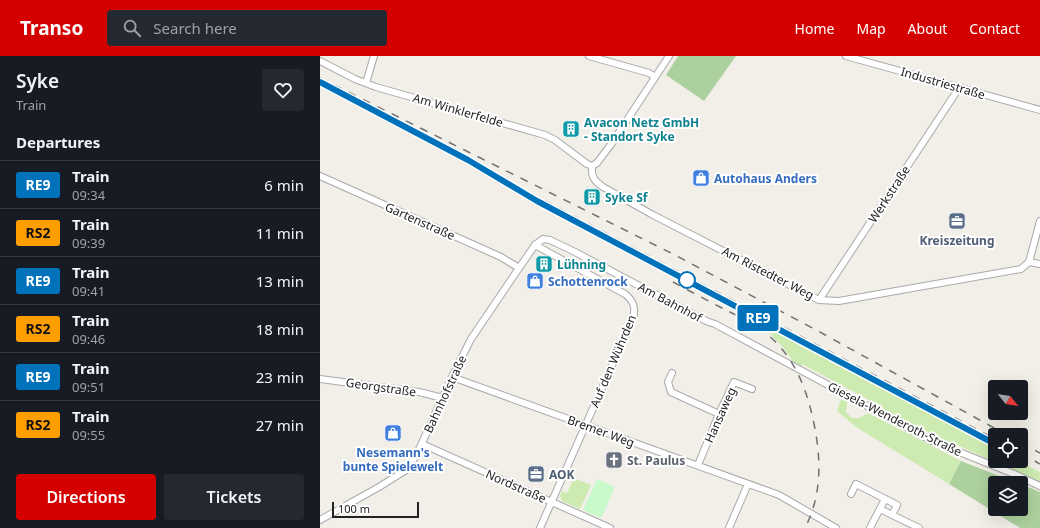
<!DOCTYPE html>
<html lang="en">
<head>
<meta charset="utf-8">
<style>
  body { margin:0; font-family:"Noto Sans",sans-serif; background:#242831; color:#f1f3f6; height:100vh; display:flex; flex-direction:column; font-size:15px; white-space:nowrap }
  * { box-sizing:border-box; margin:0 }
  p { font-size:13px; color:#9ea1a6 }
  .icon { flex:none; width:22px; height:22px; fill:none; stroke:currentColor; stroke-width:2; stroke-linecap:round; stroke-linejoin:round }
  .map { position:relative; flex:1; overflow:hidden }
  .details { display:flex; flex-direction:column; background:#171b24; width:320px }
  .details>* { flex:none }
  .badge { padding:0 8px; border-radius:3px; font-size:14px; line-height:26px }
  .needle { width:26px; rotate:120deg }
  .buttons { position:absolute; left:668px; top:324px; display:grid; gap:8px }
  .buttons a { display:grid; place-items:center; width:40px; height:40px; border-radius:4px; background:#171b24; box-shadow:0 4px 16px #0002; font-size:20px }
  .scale { position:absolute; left:12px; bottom:10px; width:87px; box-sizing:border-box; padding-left:4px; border:2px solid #222; border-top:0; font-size:11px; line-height:14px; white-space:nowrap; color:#222; -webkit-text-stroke:3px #fff; paint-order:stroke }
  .map>.badge { position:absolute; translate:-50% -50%; box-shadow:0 0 0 2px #fff }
  h2 { padding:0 16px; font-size:15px; line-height:36px }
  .round { display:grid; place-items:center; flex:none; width:42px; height:42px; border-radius:4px; background:#242831 }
  .summary { display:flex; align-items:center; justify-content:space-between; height:68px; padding:0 16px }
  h1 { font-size:19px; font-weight:600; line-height:30px }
  .action { display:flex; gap:8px; margin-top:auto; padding:8px 16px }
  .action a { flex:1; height:46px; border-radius:4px; background:#d40000; color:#fff; font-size:16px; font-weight:600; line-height:46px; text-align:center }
  .action a+a { background:#242831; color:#f1f3f6 }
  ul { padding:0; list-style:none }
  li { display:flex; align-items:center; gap:12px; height:48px; padding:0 16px; border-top:1px solid #363941 }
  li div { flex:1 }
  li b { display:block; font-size:15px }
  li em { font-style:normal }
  li .badge { min-width:44px; font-weight:700; text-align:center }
  header { display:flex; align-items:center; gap:24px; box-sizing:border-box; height:56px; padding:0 20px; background:#d40000; color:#fff }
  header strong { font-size:19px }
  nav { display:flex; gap:22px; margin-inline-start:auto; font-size:14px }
  .search { width:280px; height:36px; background:#242831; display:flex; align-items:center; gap:10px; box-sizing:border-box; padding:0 14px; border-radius:4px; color:#9ea1a6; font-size:15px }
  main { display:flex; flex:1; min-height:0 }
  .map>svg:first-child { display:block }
  .grass { fill:#cdebb0 }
  .forest { fill:#add19e }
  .park { fill:#c8facc }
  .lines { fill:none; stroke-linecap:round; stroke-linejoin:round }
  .street-casing { stroke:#a9a9a9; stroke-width:8 }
  .street { stroke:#fff; stroke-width:6 }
  .rail { stroke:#707070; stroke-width:1.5; stroke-dasharray:8 8; stroke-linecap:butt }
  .line-casing { stroke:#fff; stroke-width:9 }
  .line { stroke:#0072bc; stroke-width:6 }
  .stop-dot { fill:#fff; stroke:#0072bc; stroke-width:2 }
  .labels { text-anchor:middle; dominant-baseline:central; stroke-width:4; stroke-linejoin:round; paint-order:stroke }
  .street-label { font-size:12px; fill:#222; stroke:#fff }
  .culture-label { font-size:12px; font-weight:bold; fill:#0d838f; stroke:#fff; text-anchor:start }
  .shop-label { font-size:12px; font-weight:bold; fill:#366cbe; stroke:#fff; text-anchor:start }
  .service-label { font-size:12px; font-weight:bold; fill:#4e5e75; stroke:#fff }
  .worship-label { font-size:12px; font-weight:bold; fill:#5b616d; stroke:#fff; text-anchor:start }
</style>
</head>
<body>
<header>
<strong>Transo</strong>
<div class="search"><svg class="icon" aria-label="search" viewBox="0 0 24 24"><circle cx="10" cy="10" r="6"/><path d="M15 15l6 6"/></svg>Search here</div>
<nav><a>Home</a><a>Map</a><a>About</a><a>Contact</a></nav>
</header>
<main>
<section class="details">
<div class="summary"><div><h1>Syke</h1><p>Train</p></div><a class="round"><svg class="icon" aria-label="heart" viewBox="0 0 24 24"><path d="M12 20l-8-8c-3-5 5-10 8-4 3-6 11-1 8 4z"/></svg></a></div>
<h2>Departures</h2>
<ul>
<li><span class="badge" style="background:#0072bc;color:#fff">RE9</span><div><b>Train</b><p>09:34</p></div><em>6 min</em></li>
<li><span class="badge" style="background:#ff9e00;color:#111">RS2</span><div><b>Train</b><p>09:39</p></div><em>11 min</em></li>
<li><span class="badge" style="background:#0072bc;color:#fff">RE9</span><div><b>Train</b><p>09:41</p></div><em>13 min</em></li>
<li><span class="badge" style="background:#ff9e00;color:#111">RS2</span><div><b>Train</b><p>09:46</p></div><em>18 min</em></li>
<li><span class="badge" style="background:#0072bc;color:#fff">RE9</span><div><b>Train</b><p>09:51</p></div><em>23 min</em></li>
<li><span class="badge" style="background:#ff9e00;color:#111">RS2</span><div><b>Train</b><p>09:55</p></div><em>27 min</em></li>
</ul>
<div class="action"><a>Directions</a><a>Tickets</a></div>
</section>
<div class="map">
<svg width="720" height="472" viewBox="0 0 720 472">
  <rect width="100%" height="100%" fill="#f2efe9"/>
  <g class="grass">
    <polygon points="454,273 675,393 675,405 699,405 720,416 720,426 574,361 548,347 549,344 482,308 480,312 477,312 463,291 451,279"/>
    <polygon points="522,340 528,343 526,356 532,362 539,362 548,357 641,405 629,428 536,371 517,355"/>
    <polygon points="254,422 271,429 260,453 242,445 240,439 242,435 247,437"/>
  </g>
  <g class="forest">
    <polygon points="358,0 416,0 384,45 346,19"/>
    <polygon points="641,405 697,427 675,427 675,453 701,453 701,428 720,436 720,472 700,472 629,428"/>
  </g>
  <polygon class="park" points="277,423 295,431 281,462 263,454"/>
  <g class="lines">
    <defs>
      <g id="street">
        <polyline points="269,0 329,17 335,21"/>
        <polyline points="526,0 720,54"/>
        <polyline points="0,5 35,23 56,31 225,79 235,84 267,108 272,110"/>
        <polyline points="46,27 54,0"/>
        <path d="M272,110C271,120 274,125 283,131L333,159L499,244L519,245L701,213L709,206L720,165"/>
        <polyline points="272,110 277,107 292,87 349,0"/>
        <polyline points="0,120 181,201 199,212"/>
        <path d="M215,189L305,238C314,245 316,252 313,262L220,472"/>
        <polyline points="709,206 720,208"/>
        <polyline points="499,244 639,32"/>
        <polyline points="352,317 348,326 351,336 399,358"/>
        <polyline points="132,321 459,439 516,472"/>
        <polyline points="0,323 99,336 123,342"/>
        <polyline points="102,388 290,472"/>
        <polyline points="378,409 399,358 414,326 432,333"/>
        <polyline points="531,438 536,428 577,449 572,459"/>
        <polyline points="560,453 599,472"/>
        <polyline points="0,464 59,431 86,414 96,400 132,321 151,283 199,212 215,189 223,183 230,184 255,196 386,265 395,268 612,385 694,418 720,430"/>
        <polyline points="409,472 428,428"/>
        <polyline points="550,472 565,443"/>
      </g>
    </defs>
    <use href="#street" class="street-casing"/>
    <use href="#street" class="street"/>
    <g class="rail">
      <polyline points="0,22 355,199 498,275 687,379"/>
      <polyline points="83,70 675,383"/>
      <path d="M353,226C370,235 388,245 406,254C420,261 436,269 448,279C474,301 486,331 493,363C501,400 503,437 485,472"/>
      <polyline points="701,387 720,397"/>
      <polyline points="701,397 720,408"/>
    </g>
  </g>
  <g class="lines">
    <defs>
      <polyline id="line" points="0,26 148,104 217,145 675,388"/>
    </defs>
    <use href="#line" class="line-casing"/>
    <use href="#line" class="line"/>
  </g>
  <defs>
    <symbol id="building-square" viewBox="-11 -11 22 22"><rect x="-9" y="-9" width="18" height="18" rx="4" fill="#0f9aa8" stroke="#fff"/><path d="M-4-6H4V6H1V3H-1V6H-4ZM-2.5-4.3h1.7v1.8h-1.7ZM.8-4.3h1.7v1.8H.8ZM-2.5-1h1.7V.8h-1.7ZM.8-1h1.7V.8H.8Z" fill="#fff"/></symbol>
    <symbol id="shop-square" viewBox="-11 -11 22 22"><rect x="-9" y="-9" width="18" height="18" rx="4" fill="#3f7fe0" stroke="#fff"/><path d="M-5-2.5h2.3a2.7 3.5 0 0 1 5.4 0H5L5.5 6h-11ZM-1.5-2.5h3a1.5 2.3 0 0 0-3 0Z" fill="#fff"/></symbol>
    <symbol id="office-square" viewBox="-11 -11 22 22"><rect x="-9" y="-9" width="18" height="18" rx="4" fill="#5c6f8a" stroke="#fff"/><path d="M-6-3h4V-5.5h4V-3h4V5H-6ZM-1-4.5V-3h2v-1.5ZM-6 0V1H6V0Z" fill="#fff"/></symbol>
    <symbol id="church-square" viewBox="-11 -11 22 22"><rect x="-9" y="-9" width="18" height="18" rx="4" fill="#6b7280" stroke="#fff"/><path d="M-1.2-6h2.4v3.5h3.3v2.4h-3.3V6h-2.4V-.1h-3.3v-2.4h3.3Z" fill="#fff"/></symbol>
  </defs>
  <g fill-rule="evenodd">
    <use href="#building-square" x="241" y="63" width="20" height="20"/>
    <use href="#shop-square" x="371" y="112" width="20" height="20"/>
    <use href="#building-square" x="262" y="131" width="20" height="20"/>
    <use href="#office-square" x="627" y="155" width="20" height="20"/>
    <use href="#building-square" x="214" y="198" width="20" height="20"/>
    <use href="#shop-square" x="205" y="215" width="20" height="20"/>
    <use href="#shop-square" x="63" y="367" width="20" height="20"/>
    <use href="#church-square" x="284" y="394" width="20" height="20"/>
    <use href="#office-square" x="206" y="408" width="20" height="20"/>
  </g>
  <circle class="stop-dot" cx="367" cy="224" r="8"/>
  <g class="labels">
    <g class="street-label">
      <text transform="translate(623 27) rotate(16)">Industriestraße</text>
      <text transform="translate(138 54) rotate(16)">Am Winklerfelde</text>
      <text transform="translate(569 138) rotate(-57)">Werkstraße</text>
      <text transform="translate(100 165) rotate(24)">Gartenstraße</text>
      <text transform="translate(448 217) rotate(27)">Am Ristedter Weg</text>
      <text transform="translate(350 246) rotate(28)">Am Bahnhof</text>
      <text transform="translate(293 305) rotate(-67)">Auf den Wührden</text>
      <text transform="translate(61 331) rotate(8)">Georgstraße</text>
      <text transform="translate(125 338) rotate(-65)">Bahnhofstraße</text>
      <text transform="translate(400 359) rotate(-66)">Hansaweg</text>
      <text transform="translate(575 363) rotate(27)">Giesela-Wenderoth-Straße</text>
      <text transform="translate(281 375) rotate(20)">Bremer Weg</text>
      <text transform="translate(196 430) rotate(24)">Nordstraße</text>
    </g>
    <g class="culture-label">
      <text x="264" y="66">Avacon Netz GmbH<tspan x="264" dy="14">- Standort Syke</tspan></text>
      <text x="285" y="141">Syke Sf</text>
      <text x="237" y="208">Lühning</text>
    </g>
    <g class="shop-label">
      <text x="394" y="122">Autohaus Anders</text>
      <text x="228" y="225">Schottenrock</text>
      <text x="73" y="396" text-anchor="middle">Nesemann's<tspan x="73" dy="14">bunte Spielewelt</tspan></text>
    </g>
    <g class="service-label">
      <text x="637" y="184">Kreiszeitung</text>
      <text x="229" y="418" text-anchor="start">AOK</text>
    </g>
    <g class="worship-label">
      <text x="307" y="404">St. Paulus</text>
    </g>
  </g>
</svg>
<div class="buttons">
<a><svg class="needle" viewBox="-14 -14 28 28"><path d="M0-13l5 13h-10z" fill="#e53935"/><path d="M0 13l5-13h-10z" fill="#9ea1a6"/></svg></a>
<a><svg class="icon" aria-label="locate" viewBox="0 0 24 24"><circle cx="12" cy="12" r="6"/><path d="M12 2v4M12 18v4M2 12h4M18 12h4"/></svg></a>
<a><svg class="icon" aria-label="layers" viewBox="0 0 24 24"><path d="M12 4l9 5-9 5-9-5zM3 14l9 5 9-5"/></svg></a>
</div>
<div class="scale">100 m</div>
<b class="badge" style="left:438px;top:262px;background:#0072bc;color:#fff">RE9</b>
</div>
</main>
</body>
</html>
